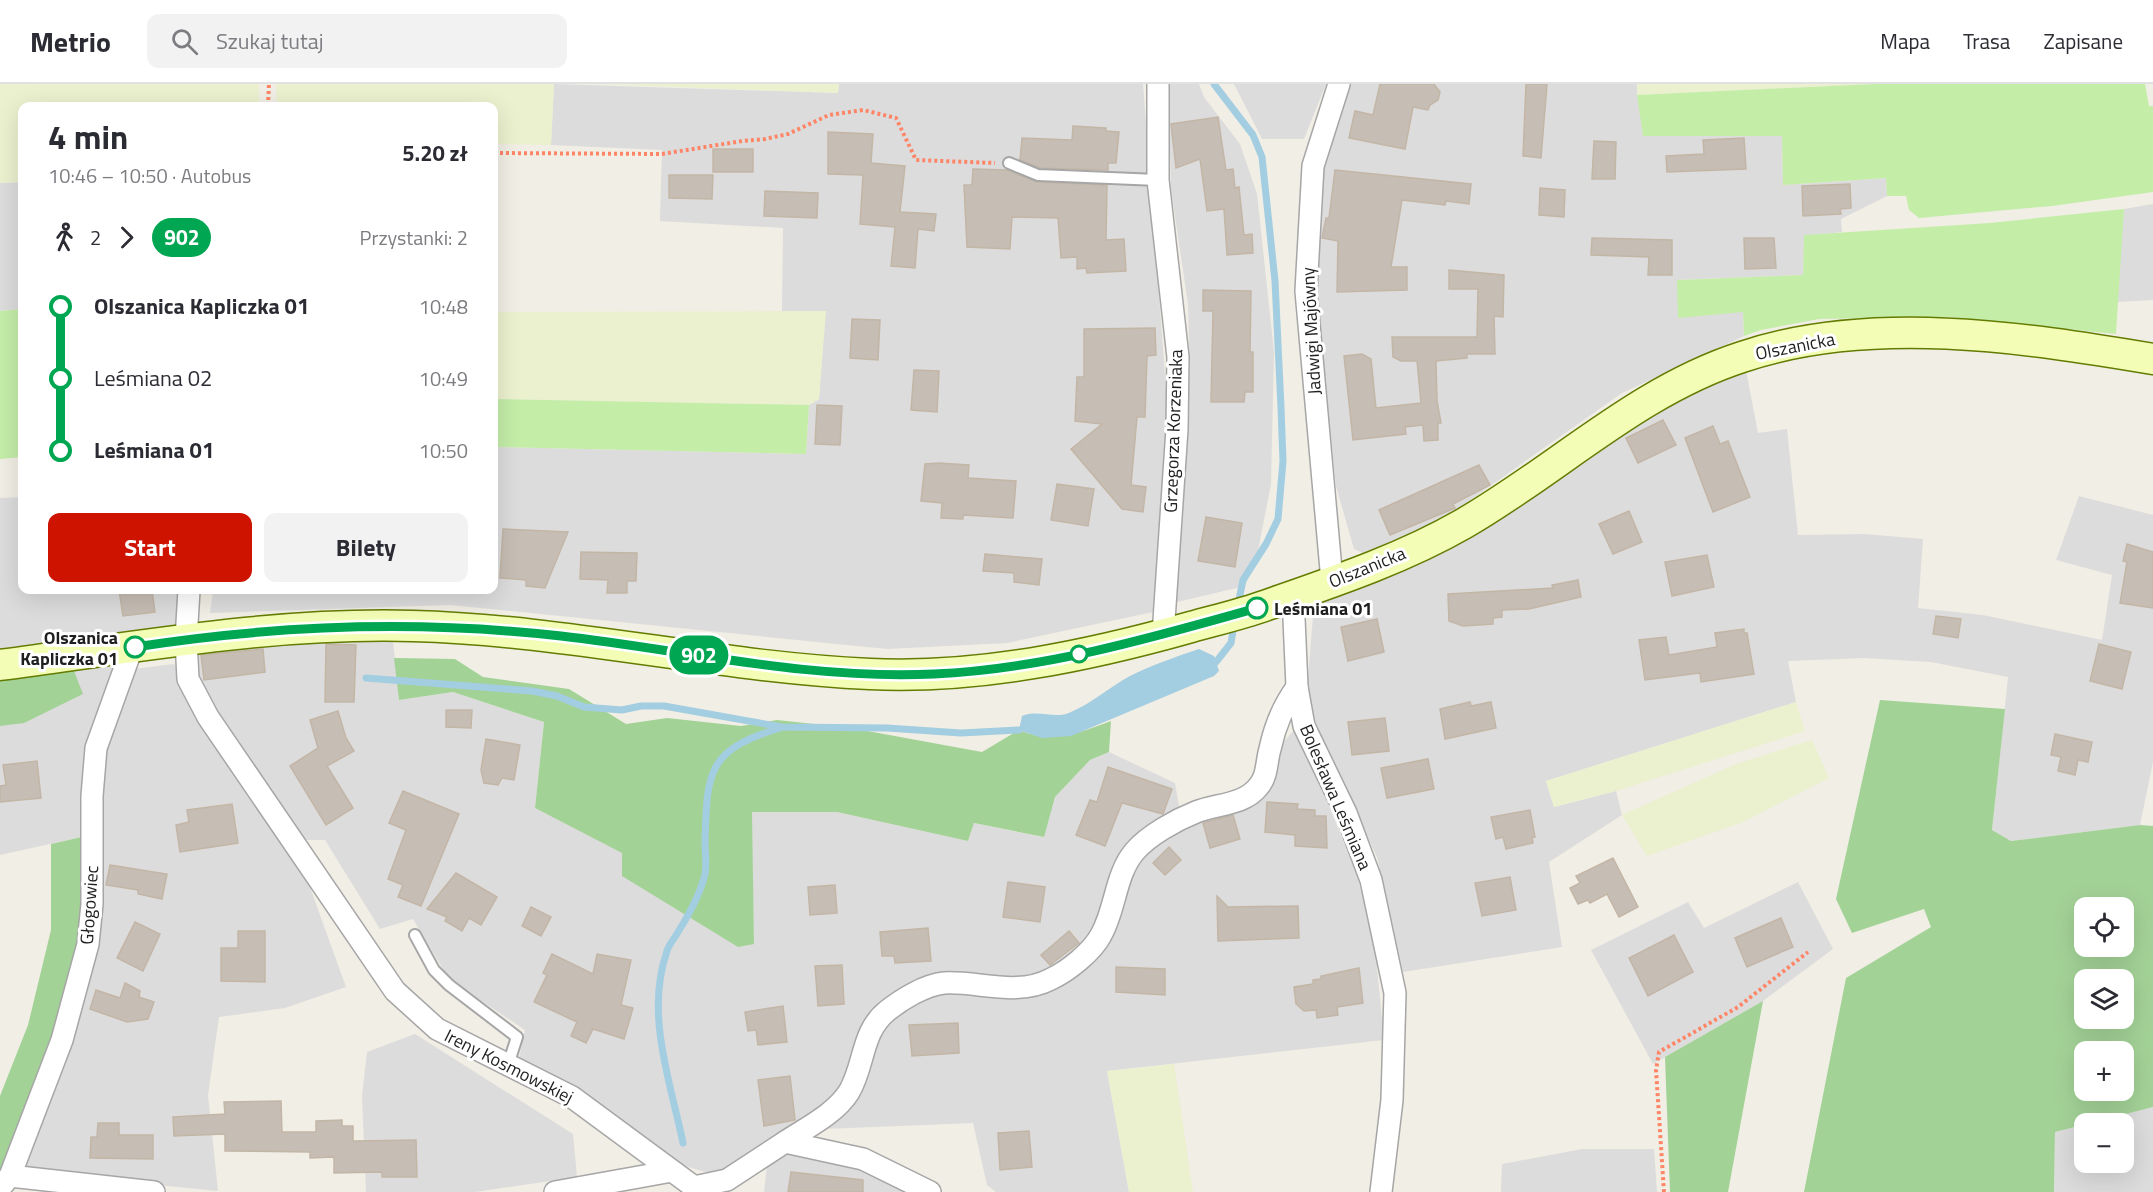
<!DOCTYPE html>
<html lang="pl">
<head>
<meta charset="utf-8">
<style>
  body { margin:0; font-family:"Titillium Web",sans-serif; background:#f2f2f3; color:#2b2b33; height:100vh; display:flex; flex-direction:column; font-size:22px; white-space:nowrap }
  * { box-sizing:border-box; margin:0 }
  p { font-size:20px; color:#7c7c81 }
  .icon { flex:none; width:33px; height:33px; fill:none; stroke:currentColor; stroke-width:2; stroke-linecap:round; stroke-linejoin:round }
  .map { position:relative; flex:1; overflow:hidden }
  .side { position:absolute; left:18px; top:18px; width:480px; height:492px; display:flex; flex-direction:column; background:#fff; border-radius:12px; box-shadow:0 6px 24px #0002 }
  .side>* { flex:none }
  .badge { padding:0 12px; border-radius:20px; font-size:21px; line-height:39px }
  .buttons { position:absolute; left:2074px; top:813px; display:grid; gap:12px }
  .buttons a { display:grid; place-items:center; width:60px; height:60px; border-radius:12px; background:#fff; box-shadow:0 6px 24px #0002; font-size:30px }
  .map>.badge { position:absolute; translate:-50% -50%; box-shadow:0 0 0 3px #fff }
  .legs { display:flex; align-items:center; gap:9px; height:66px; padding:0 30px; font-size:20px }
  .legs p { margin-inline-start:auto }
  .head { display:flex; align-items:center; justify-content:space-between; height:102px; padding:0 30px }
  h1 { font-size:33px; font-weight:700; line-height:45px }
  .cta { display:flex; gap:12px; margin-top:auto; padding:12px 30px }
  .cta a { flex:1; height:69px; border-radius:12px; background:#ce1300; color:#fff; font-size:24px; font-weight:700; line-height:69px; text-align:center }
  .cta a+a { background:#f2f2f3; color:#2b2b33 }
  ul { padding:0 30px; list-style:none }
  li { display:flex; align-items:center; gap:21px; height:72px; font-size:22px }
  li i { display:grid; place-items:center; width:9px; height:100%; margin:0 8px; background:currentColor }
  li i::after { content:''; width:15px; height:15px; margin:-8px; border:4px solid; border-radius:50%; background:#fff }
  li p { margin-inline-start:auto }
  li:first-child i { background:linear-gradient(#0000 50%,currentColor 0) }
  li:last-child i { background:linear-gradient(currentColor 50%,#0000 0) }
  header { display:flex; align-items:center; gap:36px; box-sizing:border-box; height:84px; padding:0 30px; background:#fff; border-bottom:2px solid #e1e1e2 }
  header strong { font-size:28px }
  nav { display:flex; gap:33px; margin-inline-start:auto; font-size:21px }
  .search { width:420px; height:54px; background:#f2f2f3; display:flex; align-items:center; gap:15px; box-sizing:border-box; padding:0 21px; border-radius:12px; color:#7c7c81; font-size:22px }
  .map>svg:first-child { display:block }
  .residential { fill:#dddcdc }
  .farmland { fill:#ebf0cf }
  .grass { fill:#c4eda8 }
  .forest { fill:#a3d297; fill-rule:evenodd }
  .water { fill:#a3cde1 }
  .lines { fill:none; stroke-linecap:round; stroke-linejoin:round }
  .stream { stroke:#a3cde1; stroke-width:7 }
  .building { fill:#c6bdb4; stroke:#c3b6a6; stroke-width:1.5 }
  .lane-casing { stroke:#a6a6a6; stroke-width:14 }
  .street-casing { stroke:#a6a6a6; stroke-width:24 }
  .secondary-casing { stroke:#637c00; stroke-width:33 }
  .path { stroke:#ff8567; stroke-width:4; stroke-dasharray:3 3; stroke-linecap:butt }
  .lane { stroke:#fff; stroke-width:10 }
  .street { stroke:#fff; stroke-width:21 }
  .secondary { stroke:#f3fdb6; stroke-width:30 }
  .line-1-casing { stroke:#fff; stroke-width:14 }
  .line-1 { stroke:#00a651; stroke-width:9 }
  .stop-1-dot { fill:#fff; stroke:#00a651; stroke-width:3 }
  .labels { text-anchor:middle; dominant-baseline:central; stroke-width:6; stroke-linejoin:round; paint-order:stroke }
  .street-label { font-size:18px; fill:#1f1f1f; stroke:#fff }
  .stop-label { font-size:18px; font-weight:bold; fill:#1f1f1f; stroke:#fff; text-anchor:start }
</style>
</head>
<body>
<header>
<strong>Metrio</strong>
<div class="search"><svg class="icon" aria-label="search" viewBox="0 0 24 24"><circle cx="10" cy="10" r="6"/><path d="M15 15l6 6"/></svg>Szukaj tutaj</div>
<nav><a>Mapa</a><a>Trasa</a><a>Zapisane</a></nav>
</header>
<div class="map">
<svg width="2153" height="1108" viewBox="0 0 2153 1108">
  <rect width="100%" height="100%" fill="#f1eee5"/>
  <g class="residential">
    <polygon points="554,0 838,9 839,0 1143,0 1170,357 1158,527 1007,559 887,565 450,521 210,529 213,506 494,506 494,363 806,370 809,321 819,315 825,227 782,227 783,144 660,137 662,66 551,61"/>
    <polygon points="1168,0 1199,0 1204,13 1240,60 1257,110 1274,268 1271,400 1257,472 1245,502 1177,518 1190,284 1188,220 1171,105"/>
    <polygon points="1234,0 1326,0 1304,55 1262,55"/>
    <polygon points="1351,0 1637,0 1643,52 1782,52 1783,101 1886,94 1887,112 1841,135 1842,148 1805,152 1803,191 1677,196 1743,228 1744,252 1622,309 1456,426 1369,472 1354,465 1336,402 1320,250 1313,119 1325,73"/>
    <polygon points="22,98 22,225 0,227 0,99"/>
    <polygon points="2153,120 2153,216 2116,218 2124,125"/>
    <polygon points="1745,281 1758,349 1787,345 1798,451 1865,450 1923,455 1918,524 1983,531 2102,556 2112,491 2056,476 2079,412 2153,431 2153,678 2140,741 2011,757 1992,746 2008,593 1931,578 1864,574 1788,577 1796,618 1546,697 1554,723 1616,707 1622,731 1549,778 1562,863 1403,888 1377,773 1309,628 1307,606 1314,520 1615,346"/>
    <polygon points="22,413 22,506 184,506 177,545 0,569 0,414"/>
    <polygon points="280,555 393,556 399,616 453,608 544,638 535,724 623,769 754,860 751,728 837,728 968,757 974,739 1043,753 1055,713 1090,676 1109,668 1175,699 1180,728 1248,719 1276,667 1294,646 1324,709 1357,792 1374,852 1384,956 1107,987 1129,1108 996,1108 987,1101 973,1039 824,1045 721,1088 705,1088 678,1080 519,975 525,946 449,895 413,835 380,845 325,756 299,756 194,601 192,563"/>
    <polygon points="174,580 203,638 249,712 307,795 346,903 285,924 219,933 208,1011 218,1107 23,1088 75,947 100,683 134,585"/>
    <polygon points="117,582 86,752 0,771 0,594"/>
    <polygon points="1798,798 1833,865 1763,917 1653,980 1591,866 1688,818 1704,844"/>
    <polygon points="415,950 573,1050 577,1093 475,1108 366,1108 362,1012 367,968"/>
    <polygon points="2153,1023 2153,1108 2054,1108 2055,1048 2085,1040 2085,1078 2124,1078 2124,1040 2087,1039"/>
    <polygon points="1582,1065 1654,1065 1657,1108 1501,1108 1502,1080"/>
    <polygon points="781,1070 817,1071 860,1080 919,1108 764,1108 767,1082"/>
  </g>
  <g class="farmland">
    <polygon points="0,0 259,0 259,22 22,22 22,98 0,99"/>
    <polygon points="276,0 554,0 551,61 494,60 494,22 277,22"/>
    <polygon points="599,0 839,0 838,9"/>
    <polygon points="1637,0 1874,0 1637,11"/>
    <polygon points="826,227 819,315 809,321 494,315 494,228"/>
    <polygon points="1796,618 1805,647 1616,707 1554,723 1546,697"/>
    <polygon points="1812,656 1829,694 1743,738 1647,772 1622,731 1736,680"/>
    <polygon points="1174,980 1193,1108 1129,1108 1107,987"/>
  </g>
  <g class="grass">
    <polygon points="1874,0 2145,0 2149,22 2153,22 2153,108 2052,122 1919,134 1909,126 1906,112 1887,112 1886,94 1783,101 1782,52 1643,52 1637,11"/>
    <polygon points="2124,125 2116,250 1948,233 1819,235 1761,246 1744,252 1743,228 1678,234 1677,196 1803,191 1804,151 1990,139"/>
    <polygon points="22,225 22,373 0,375 0,227"/>
    <polygon points="494,315 809,321 806,370 494,363"/>
  </g>
  <g class="forest">
    <path d="M394,574L455,575L483,593L569,605L626,640L667,634L741,642L777,636L851,644L982,668L1019,646C1052,660 1079,649 1111,637L1109,668L1090,676L1055,713L1044,753L974,739L968,757L837,728H752L754,860L738,863L622,792V769L535,724L544,638L453,608L399,616Z"/>
    <polygon points="74,587 83,610 24,639 0,642 0,594"/>
    <path d="M1880,616L2005,625L1992,746L2011,757L2140,741L2153,742V1023L2055,1048L2054,1108H1804L1846,894L1931,843L1924,825L1852,849L1836,815ZM2085,824H2124V862H2085ZM2085,896H2124V934H2085ZM2085,968H2124V1006H2085Z"/>
    <polygon points="86,752 75,947 23,1088 0,1095 0,1012 28,941 51,846 51,760"/>
    <polygon points="1763,917 1728,1108 1670,1108 1665,973"/>
  </g>
  <path class="water" d="M1199,565L1214,572L1219,587L1214,592L1071,652L1042,654L1019,646L1022,632C1039,625 1055,636 1071,628C1092,619 1110,603 1130,592C1152,581 1175,573 1199,565Z"/>
  <g class="lines">
    <g class="stream">
      <polyline points="1214,0 1253,51 1262,73 1275,197 1281,324 1283,377 1278,435 1266,460 1243,496 1238,521"/>
      <polyline points="1216,578 1231,559 1234,541"/>
      <polyline points="366,594 532,607 557,612 584,623 622,626 641,622 664,622 782,643 887,644 961,649 1019,646"/>
      <path d="M683,1059C670,996 645,930 667,867C669,860 675,854 678,848C690,829 700,811 705,790C707,780 705,769 705,758C707,688 707,666 780,644"/>
    </g>
  </g>
  <g class="building">
    <polygon points="1380,0 1434,0 1440,8 1438,16 1430,21 1428,26 1413,23 1405,65 1349,54 1355,27 1373,31"/>
    <polygon points="1526,0 1547,0 1541,74 1523,72"/>
    <polygon points="1218,33 1226,86 1233,85 1235,104 1239,103 1244,151 1252,150 1253,169 1227,171 1224,125 1207,127 1200,75 1176,84 1171,40"/>
    <polygon points="1073,42 1106,44 1106,47 1119,48 1116,79 1108,79 1108,86 1040,84 1020,76 1022,54 1072,56"/>
    <polygon points="828,48 873,50 871,79 905,82 900,128 936,130 934,147 918,145 915,184 891,182 895,143 860,140 863,91 828,90"/>
    <polygon points="1744,54 1746,85 1667,88 1666,72 1704,70 1703,56"/>
    <polygon points="1594,57 1616,58 1615,95 1592,95"/>
    <rect x="713" y="65" width="40" height="23"/>
    <polygon points="973,85 1007,86 1037,98 1107,101 1106,156 1124,155 1126,187 1087,189 1086,184 1077,185 1077,173 1061,174 1058,134 1012,133 1010,165 967,163 964,101 972,101"/>
    <polygon points="1335,86 1471,100 1469,120 1446,117 1445,121 1402,116 1391,183 1407,183 1407,206 1337,208 1338,157 1322,154 1326,134 1329,134"/>
    <polygon points="669,91 713,91 712,115 669,114"/>
    <polygon points="1850,100 1851,124 1840,125 1841,130 1803,132 1802,102"/>
    <polygon points="1540,104 1565,106 1564,133 1539,131"/>
    <polygon points="765,107 818,109 817,134 764,132"/>
    <polygon points="1592,154 1672,156 1672,191 1648,191 1649,173 1591,171"/>
    <polygon points="1744,154 1774,154 1776,184 1745,185"/>
    <polygon points="1449,186 1504,191 1503,233 1494,232 1495,270 1467,270 1467,274 1436,277 1437,317 1441,339 1438,339 1438,356 1424,357 1423,341 1405,343 1406,350 1353,356 1344,272 1362,270 1371,275 1376,324 1421,319 1417,277 1401,277 1393,273 1392,253 1477,253 1478,205 1449,205"/>
    <polygon points="1203,206 1251,207 1250,268 1253,268 1253,308 1245,308 1244,318 1211,318 1213,227 1203,227"/>
    <polygon points="852,235 880,236 878,276 850,274"/>
    <polygon points="1155,244 1156,271 1147,272 1145,333 1137,333 1131,401 1146,403 1143,428 1122,425 1071,365 1102,340 1075,337 1077,293 1084,293 1084,245"/>
    <polygon points="914,286 939,287 937,328 911,326"/>
    <polygon points="817,321 842,322 840,361 815,360"/>
    <polygon points="1663,336 1676,361 1638,379 1626,354"/>
    <polygon points="1713,342 1720,360 1728,357 1750,413 1713,428 1685,354"/>
    <polygon points="939,379 969,381 968,394 1016,397 1013,434 963,431 963,435 941,434 942,419 921,417 925,380"/>
    <polygon points="1479,381 1490,401 1453,420 1455,424 1390,451 1379,426"/>
    <polygon points="1057,400 1094,405 1088,442 1051,436"/>
    <polygon points="1629,427 1642,458 1613,470 1599,440"/>
    <polygon points="1206,433 1242,439 1235,483 1198,477"/>
    <polygon points="503,445 568,448 545,504 526,502 526,496 500,494"/>
    <polygon points="2127,460 2153,468 2153,524 2120,519 2127,478 2123,477"/>
    <polygon points="581,468 637,469 636,497 627,497 627,509 607,509 608,496 580,495"/>
    <polygon points="985,470 1042,475 1039,501 1014,498 1014,489 983,487"/>
    <polygon points="1707,471 1714,503 1672,512 1665,478"/>
    <polygon points="1578,496 1581,513 1529,525 1502,526 1502,533 1493,534 1493,540 1463,542 1449,537 1448,510 1553,504 1552,501"/>
    <polygon points="119,506 152,506 155,528 123,532"/>
    <polygon points="1936,532 1961,535 1958,554 1933,550"/>
    <polygon points="1377,535 1384,568 1348,577 1341,543"/>
    <polygon points="1744,545 1744,549 1747,549 1754,590 1701,598 1700,589 1645,596 1639,556 1666,553 1669,571 1717,563 1715,549"/>
    <polygon points="326,560 356,561 354,618 325,618"/>
    <polygon points="2099,560 2131,568 2122,605 2090,597"/>
    <polygon points="263,565 265,588 204,596 201,571"/>
    <polygon points="1470,618 1471,622 1491,618 1496,644 1445,655 1440,625"/>
    <polygon points="446,626 472,626 471,644 446,643"/>
    <polygon points="338,627 346,654 354,667 327,682 353,724 326,741 290,682 318,664 310,636"/>
    <polygon points="1385,634 1389,667 1352,671 1348,638"/>
    <polygon points="2055,650 2092,658 2088,678 2078,676 2075,691 2058,687 2061,673 2051,671"/>
    <polygon points="486,655 520,661 514,696 502,694 498,701 484,699 481,686"/>
    <polygon points="1428,675 1434,705 1387,714 1381,684"/>
    <polygon points="37,677 41,714 0,718 0,702 6,701 3,681"/>
    <polygon points="1108,683 1172,705 1163,730 1122,719 1105,762 1076,751 1090,716 1097,718"/>
    <polygon points="403,707 459,730 421,822 398,813 403,801 388,795 406,746 389,739"/>
    <polygon points="1267,718 1298,720 1297,725 1315,726 1315,732 1326,732 1327,764 1295,762 1295,751 1265,748"/>
    <polygon points="232,720 238,759 180,768 176,741 189,738 187,726"/>
    <polygon points="1530,726 1535,753 1532,754 1533,759 1506,765 1503,753 1496,755 1491,733"/>
    <polygon points="1233,731 1240,755 1210,764 1203,739"/>
    <polygon points="1169,763 1181,776 1165,791 1153,779"/>
    <polygon points="1613,774 1638,823 1619,833 1607,810 1590,819 1588,816 1578,820 1570,804 1580,799 1576,792"/>
    <polygon points="110,781 167,790 162,815 138,810 138,806 106,801"/>
    <polygon points="456,789 497,813 481,841 469,834 462,847 445,837 447,833 427,825"/>
    <polygon points="1510,793 1516,826 1482,832 1475,799"/>
    <polygon points="1008,798 1045,803 1040,838 1003,833"/>
    <polygon points="835,801 837,829 810,831 808,803"/>
    <polygon points="1217,812 1228,823 1298,822 1299,854 1218,857"/>
    <polygon points="531,823 551,833 541,852 522,842"/>
    <polygon points="1781,834 1793,863 1747,883 1735,854"/>
    <polygon points="135,838 160,850 143,887 117,874"/>
    <polygon points="928,844 931,877 895,879 894,872 882,872 880,848"/>
    <polygon points="238,847 265,847 265,898 221,897 221,864 238,864"/>
    <polygon points="1069,847 1079,859 1050,881 1041,871"/>
    <polygon points="1674,851 1693,888 1648,912 1629,874"/>
    <polygon points="552,870 593,890 597,870 631,876 621,921 633,924 624,955 593,945 586,959 571,952 577,938 534,918 547,891 543,889"/>
    <polygon points="842,881 844,920 818,922 815,882"/>
    <polygon points="1116,883 1165,885 1165,911 1116,908"/>
    <polygon points="1359,884 1363,919 1337,923 1338,931 1317,934 1316,926 1304,927 1296,920 1294,903 1313,900 1313,896 1321,895 1321,892"/>
    <polygon points="125,899 140,907 139,913 154,918 148,935 127,938 90,925 96,906 120,914"/>
    <polygon points="783,922 787,958 758,961 756,946 748,947 745,928"/>
    <polygon points="958,939 959,969 912,972 909,941"/>
    <polygon points="790,992 795,1036 764,1042 758,996"/>
    <polygon points="281,1017 282,1048 316,1048 316,1037 342,1036 342,1042 353,1042 353,1057 416,1056 417,1093 382,1093 382,1088 334,1089 334,1073 310,1074 310,1068 225,1067 225,1050 174,1052 173,1033 225,1030 224,1018"/>
    <polygon points="98,1039 119,1039 119,1051 153,1051 153,1075 90,1074 91,1053 97,1053"/>
    <polygon points="1029,1047 1032,1083 1000,1086 998,1049"/>
    <polygon points="791,1088 863,1096 863,1108 788,1108"/>
  </g>
  <g class="lines">
    <defs>
      <g id="lane">
        <polyline points="1009,79 1038,91 1158,96"/>
        <polyline points="415,851 434,886 449,901 517,953 508,981"/>
      </g>
      <g id="street">
        <polyline points="1158,0 1158,96 1178,273 1177,345 1163,551"/>
        <polyline points="1332,497 1306,207 1313,82 1339,0"/>
        <polyline points="189,506 186,556 188,595 208,633 395,907 437,945 572,1013 694,1103 727,1096 785,1058 863,1075 930,1108"/>
        <polyline points="1293,512 1297,603 1304,642 1346,729 1371,796 1395,909 1392,1016 1381,1108"/>
        <path d="M785,1058C806,1044 835,1030 849,1008C865,981 861,948 887,927C902,915 925,901 944,899C979,897 1017,913 1051,895C1068,887 1092,868 1101,851C1116,825 1115,790 1135,767C1149,751 1176,736 1196,728C1216,720 1244,721 1258,703C1268,692 1266,678 1270,665C1275,641 1283,622 1297,603"/>
        <polyline points="10,1092 154,1108"/>
        <polyline points="0,1104 10,1092 62,956 88,860 92,820 92,712 96,664 132,564"/>
        <polyline points="555,1108 672,1087"/>
      </g>
      <path id="secondary" d="M0,581C137,563 274,538 413,542C567,546 717,583 870,590C978,595 1088,572 1191,543C1216,536 1242,530 1267,521C1333,498 1402,475 1463,440C1557,386 1637,307 1742,273C1869,230 2023,253 2153,275"/>
    </defs>
    <use href="#lane" class="lane-casing"/>
    <use href="#street" class="street-casing"/>
    <use href="#secondary" class="secondary-casing"/>
    <g class="path">
      <polyline points="268,22 269,0"/>
      <polyline points="494,69 662,70 742,57 765,55 788,50 829,31 863,26 896,34 916,76 995,79"/>
      <polyline points="1664,1108 1656,986 1659,968 1738,923 1808,868"/>
    </g>
    <use href="#lane" class="lane"/>
    <use href="#street" class="street"/>
    <use href="#secondary" class="secondary"/>
  </g>
  <g class="lines">
    <defs>
      <path id="line-1" d="M135,563C276,541 419,536 561,552C684,566 809,596 934,590C1044,585 1151,554 1257,524"/>
    </defs>
    <use href="#line-1" class="line-1-casing"/>
    <use href="#line-1" class="line-1"/>
  </g>
  <g class="stop-1-dot">
    <circle cx="1257" cy="524" r="10"/>
    <circle cx="135" cy="563" r="10"/>
    <circle cx="1079" cy="570" r="8"/>
  </g>
  <g class="labels">
    <g class="street-label">
      <text transform="translate(1311 247) rotate(-93)">Jadwigi Majówny</text>
      <text transform="translate(1795 262) rotate(-11)">Olszanicka</text>
      <text transform="translate(1173 347) rotate(-88)">Grzegorza Korzeniaka</text>
      <text transform="translate(1367 483) rotate(-22)">Olszanicka</text>
      <text transform="translate(1336 713) rotate(67)">Bolesława Leśmiana</text>
      <text transform="translate(89 821) rotate(-86)">Głogowiec</text>
      <text transform="translate(509 982) rotate(27)">Ireny Kosmowskiej</text>
    </g>
    <g class="stop-label">
      <text x="1274" y="524">Leśmiana 01</text>
      <text x="118" y="553" text-anchor="end">Olszanica<tspan x="118" dy="21">Kapliczka 01</tspan></text>
    </g>
  </g>
</svg>
<div class="buttons">
<a><svg class="icon" aria-label="locate" viewBox="0 0 24 24"><circle cx="12" cy="12" r="6"/><path d="M12 2v4M12 18v4M2 12h4M18 12h4"/></svg></a>
<a><svg class="icon" aria-label="layers" viewBox="0 0 24 24"><path d="M12 4l9 5-9 5-9-5zM3 14l9 5 9-5"/></svg></a>
<a>+</a>
<a>−</a>
</div>
<b class="badge" style="left:699px;top:571px;background:#00a651;color:#fff">902</b>
<section class="side">
<div class="head"><div><h1>4 min</h1><p>10:46 – 10:50 · Autobus</p></div><b>5.20 zł</b></div>
<div class="legs"><svg class="icon" aria-label="walk" viewBox="0 0 24 24"><circle cx="13" cy="4" r="2"/><path d="M13 8l-2 6 4 7M11 14l-3 7M7 12l3-4h3l4 4"/></svg>2<svg class="icon" aria-label="forward" viewBox="0 0 24 24"><path d="M9 5l7 7-7 7"/></svg><b class="badge" style="background:#00a651;color:#fff">902</b><p>Przystanki: 2</p></div>
<ul>
<li><i style="color:#00a651"></i><b>Olszanica Kapliczka 01</b><p>10:48</p></li>
<li><i style="color:#00a651"></i><span>Leśmiana 02</span><p>10:49</p></li>
<li><i style="color:#00a651"></i><b>Leśmiana 01</b><p>10:50</p></li>
</ul>
<div class="cta"><a>Start</a><a>Bilety</a></div>
</section>
</div>
</body>
</html>
